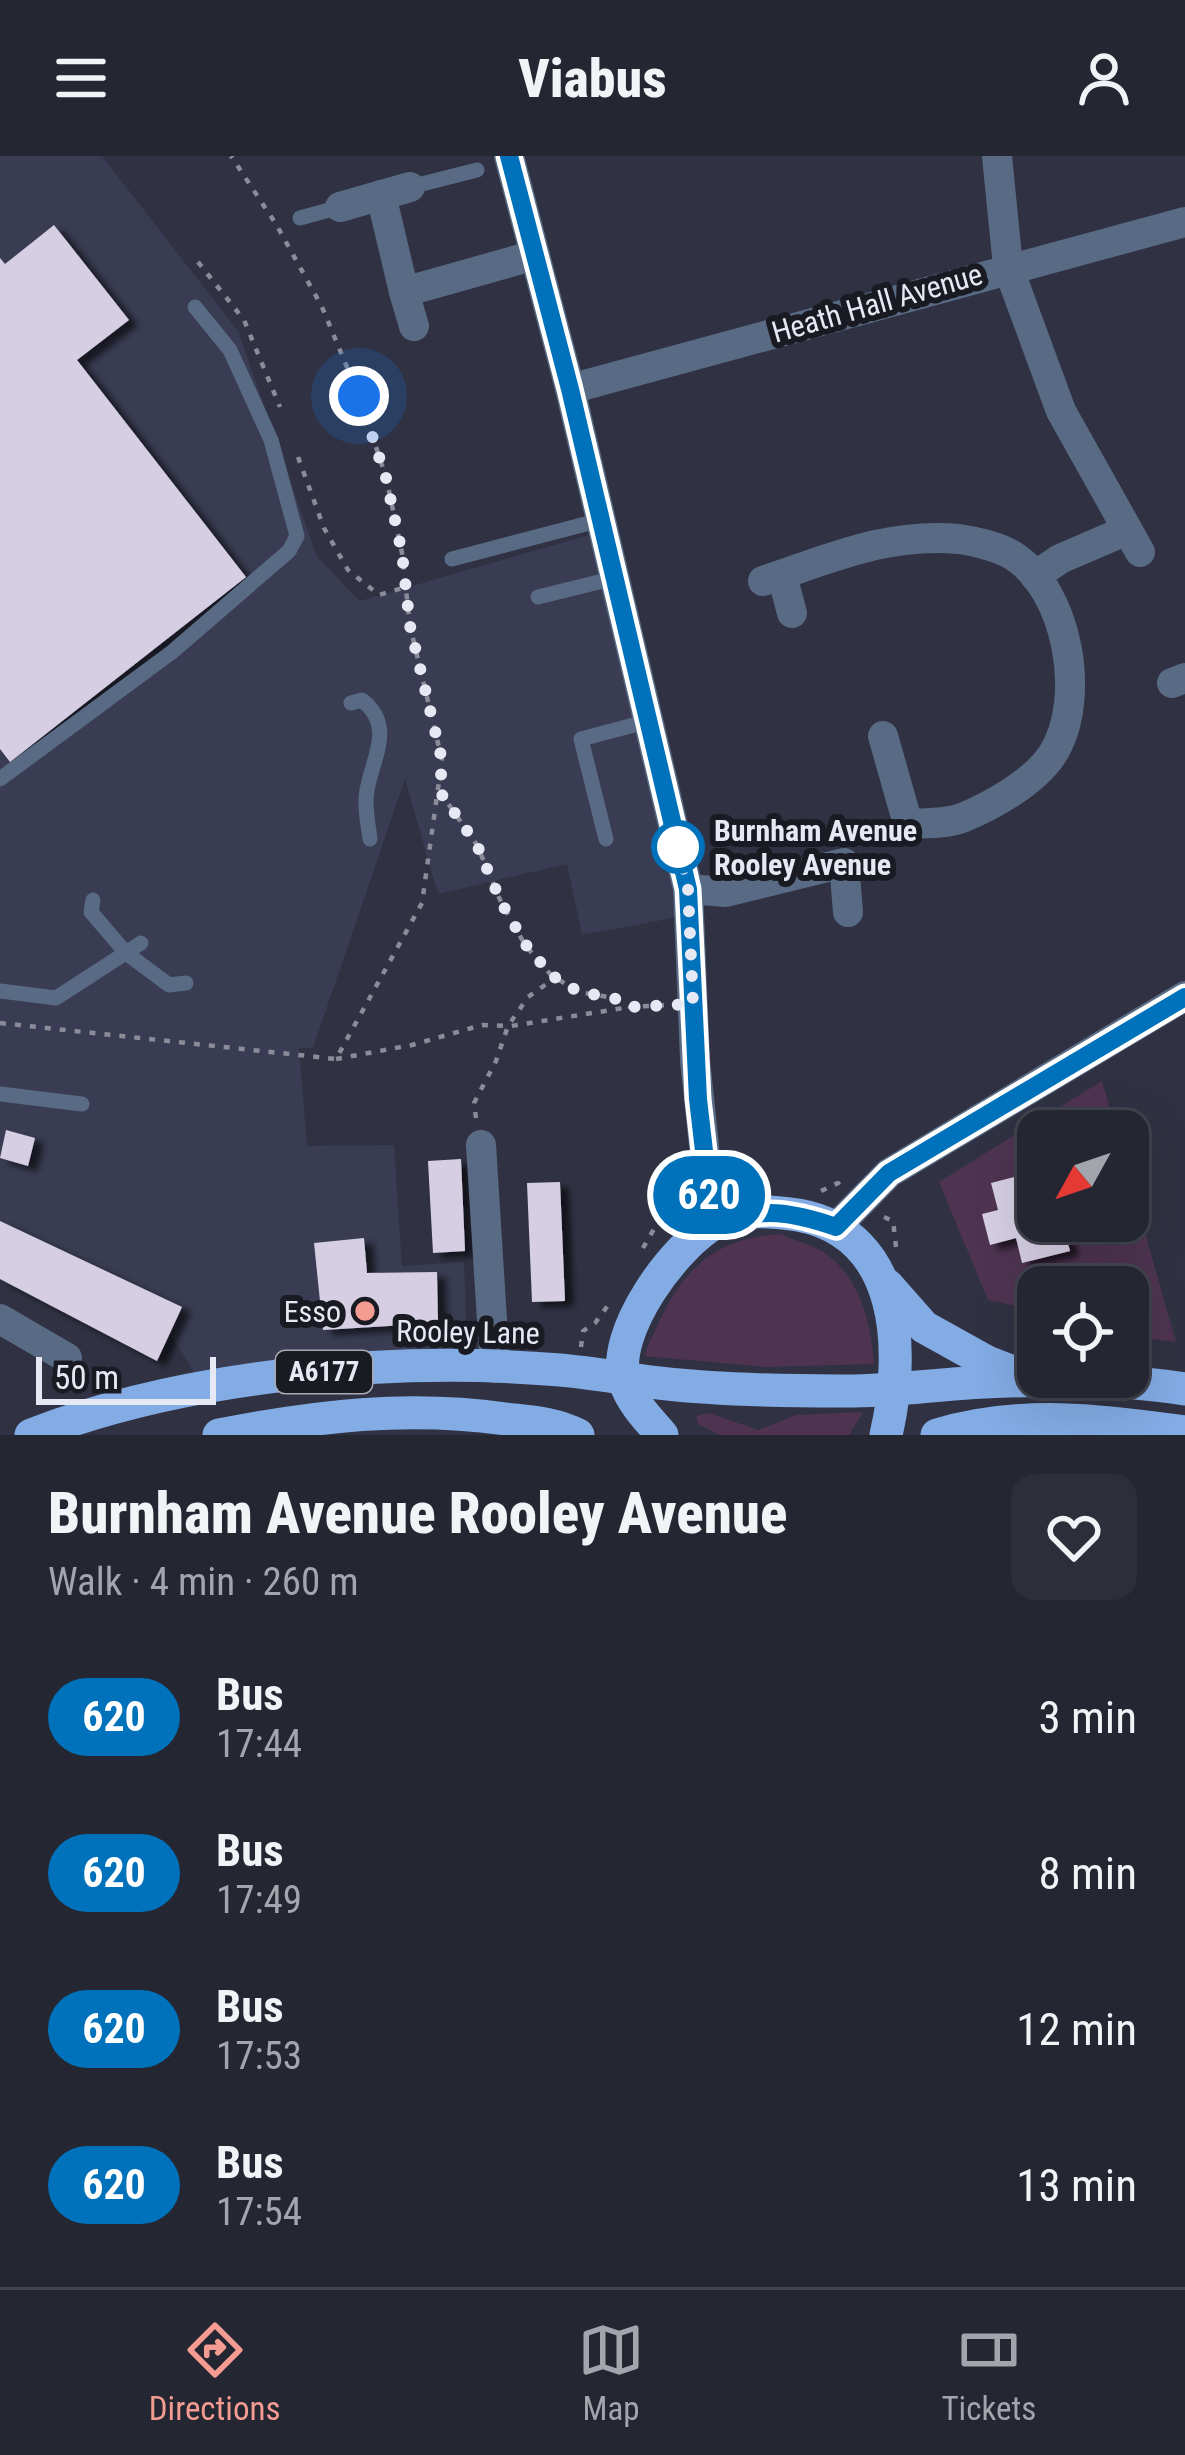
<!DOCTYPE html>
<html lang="en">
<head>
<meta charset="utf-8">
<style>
  body { margin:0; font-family:"Roboto Condensed",sans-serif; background:#2c2e3a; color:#f1f3f6; height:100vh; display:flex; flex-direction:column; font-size:45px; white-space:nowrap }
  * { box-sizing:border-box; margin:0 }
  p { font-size:39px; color:#a3a5ac }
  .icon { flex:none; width:66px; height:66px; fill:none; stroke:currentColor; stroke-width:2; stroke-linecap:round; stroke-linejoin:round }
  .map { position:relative; height:1279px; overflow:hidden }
  .panel { display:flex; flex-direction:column; background:#242632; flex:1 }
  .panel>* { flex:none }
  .badge { padding:0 24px; border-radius:39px; font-size:42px; line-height:78px }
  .needle { width:78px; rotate:230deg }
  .fabs { position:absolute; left:1017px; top:954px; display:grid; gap:24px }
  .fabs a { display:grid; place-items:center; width:132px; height:132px; border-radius:24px; background:#242632; box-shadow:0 12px 48px #0002,0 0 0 3px #41434d; font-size:60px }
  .scale { position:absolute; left:36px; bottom:30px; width:180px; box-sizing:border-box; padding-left:12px; border:6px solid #e6e8f3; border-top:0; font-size:33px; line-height:42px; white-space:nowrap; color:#e6e8f3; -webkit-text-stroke:9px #1a1b22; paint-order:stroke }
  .you { position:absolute; width:60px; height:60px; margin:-30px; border:9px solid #fff; border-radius:50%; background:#1a73e8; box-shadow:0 0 0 18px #1a73e833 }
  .map>.badge { position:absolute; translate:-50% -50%; box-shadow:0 0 0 6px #fff }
  .round { display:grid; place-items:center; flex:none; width:126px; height:126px; border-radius:24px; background:#2c2e3a }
  .summary { display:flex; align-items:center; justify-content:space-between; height:204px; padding:0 48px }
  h1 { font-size:57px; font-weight:800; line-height:90px }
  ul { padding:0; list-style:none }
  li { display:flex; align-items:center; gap:36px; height:156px; padding:0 48px }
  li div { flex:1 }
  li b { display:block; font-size:45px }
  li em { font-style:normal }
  li .badge { min-width:132px; font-weight:700; text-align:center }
  header { display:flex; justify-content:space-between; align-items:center; height:156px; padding:0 48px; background:#242632; font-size:54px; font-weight:800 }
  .dock { display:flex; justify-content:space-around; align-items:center; height:168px; border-top:3px solid #41434d; background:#242632; font-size:33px; color:#a3a5ac }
  .dock a { display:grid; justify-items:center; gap:6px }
  .dock .on { color:#f59c92 }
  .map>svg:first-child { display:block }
  .built { fill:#393c52 }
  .green { fill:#4e3452 }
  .building { fill:#d6cfe4; filter:url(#shadow) }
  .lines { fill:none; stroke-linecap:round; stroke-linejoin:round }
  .path { stroke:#8a8c9a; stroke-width:4.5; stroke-dasharray:6 9; stroke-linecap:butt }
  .service { stroke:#596b84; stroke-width:15 }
  .minor { stroke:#596b84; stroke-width:30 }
  .tertiary { stroke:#596b84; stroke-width:30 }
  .trunk { stroke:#83ace4; stroke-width:33 }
  .line-casing { stroke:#fff; stroke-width:27 }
  .line { stroke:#0072bc; stroke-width:18 }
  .walk { stroke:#e6e8f3; stroke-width:12; stroke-dasharray:0 21.6 }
  .stop-dot { fill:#fff; stroke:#0072bc; stroke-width:6 }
  .poi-dot { fill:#f59c92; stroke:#1a1b22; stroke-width:4.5 }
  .labels { text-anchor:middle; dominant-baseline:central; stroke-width:12; stroke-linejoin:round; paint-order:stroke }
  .shield { fill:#1a1b22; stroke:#a9aab4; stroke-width:3 }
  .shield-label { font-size:27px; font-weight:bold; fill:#e6e8f3 }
  .street-label { font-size:30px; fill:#e6e8f3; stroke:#1a1b22 }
  .stop-label { font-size:30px; font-weight:bold; fill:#e6e8f3; stroke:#1a1b22; text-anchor:start }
  .poi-label { font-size:30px; fill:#e6e8f3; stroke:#1a1b22; text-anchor:end }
</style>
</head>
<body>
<header><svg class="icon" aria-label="menu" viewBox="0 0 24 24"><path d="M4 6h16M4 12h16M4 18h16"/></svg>Viabus<svg class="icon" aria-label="person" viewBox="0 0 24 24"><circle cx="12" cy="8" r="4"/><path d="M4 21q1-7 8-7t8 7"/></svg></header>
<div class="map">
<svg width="1185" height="1279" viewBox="0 0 1185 1279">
  <defs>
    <filter id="shadow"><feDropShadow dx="9" dy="5.5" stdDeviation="3" flood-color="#0009"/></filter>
  </defs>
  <rect width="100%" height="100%" fill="#303243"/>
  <polygon class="built" points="0,0 102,0 238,175 317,401 360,445 603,375 689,759 582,779 567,708 438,738 405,623 313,892 299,892 307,990 394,989 402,1110 464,1106 468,1211 204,1232 143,1136 0,1076"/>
  <g class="green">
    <polygon points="1102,925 1116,975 1038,975 1038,1065 1128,1065 1128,1017 1176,1186 1128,1180 1128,1131 1038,1131 1038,1155 988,1144 939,1026"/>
    <path d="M780,1078C794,1084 812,1089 825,1097C861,1123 871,1168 874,1208L766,1211L644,1200C672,1130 699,1083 780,1078Z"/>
    <polygon points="863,1256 849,1279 720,1279 698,1268 696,1260 709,1257 758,1274 796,1259"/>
  </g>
  <g class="building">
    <polygon points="54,69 129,164 77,204 246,421 10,606 0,593 0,102 5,108"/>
    <polygon points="6,974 35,982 28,1010 0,1002"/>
    <polygon points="461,1003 465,1095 433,1097 428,1005"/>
    <polygon points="1038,1015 1038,1065 1062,1065 1070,1095 1022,1107 1016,1082 990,1089 982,1058 998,1054 991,1027"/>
    <polygon points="560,1026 565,1145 532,1146 527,1027"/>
    <polygon points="0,1065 182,1151 157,1205 0,1123"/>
    <polygon points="364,1082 367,1117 437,1116 438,1167 323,1174 314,1087"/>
  </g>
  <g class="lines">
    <g class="path">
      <polyline points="198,106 244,164 280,251"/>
      <polyline points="298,301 324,372 348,414 379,439 406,431"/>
      <polyline points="440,636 477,689 501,746 525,789 551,819 579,836 614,842 630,851 669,849"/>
      <polyline points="0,867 336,903 422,747 442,604 410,470 402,397 386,321 359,240 322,151 276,68 231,0"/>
      <polyline points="336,903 412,889 482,869 511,870 630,851"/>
      <polyline points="476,962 474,947 496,905 508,870 528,841 555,822"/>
      <polyline points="821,1035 838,1027 842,1031"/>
      <polyline points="884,1061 893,1065 896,1091"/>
      <polyline points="643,1092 673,1040 686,1039"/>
      <polyline points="581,1191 583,1175 595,1167 609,1148"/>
    </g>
    <g class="service">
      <polyline points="410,31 477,14"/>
      <polyline points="300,62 340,51"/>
      <polyline points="452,403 601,364"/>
      <polyline points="538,441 615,422"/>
      <path d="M351,547L362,544C395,570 373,601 367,634C364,650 368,667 370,683"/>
      <polyline points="0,623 172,496 289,395 297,380 271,284 230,194 195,151"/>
      <polyline points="606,683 581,583 649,565"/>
      <polyline points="93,744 91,756 126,797 169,829 186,827"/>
      <polyline points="0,835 56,842 141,787"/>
      <polyline points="0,938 82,948"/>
    </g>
    <g class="minor">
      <polyline points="509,0 570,233 688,733 695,904 709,1038 717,1066"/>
      <polyline points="997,0 1008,111 1061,255 1140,396"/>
      <polyline points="381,39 404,136 535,99"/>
      <polyline points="340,51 410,31"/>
      <polyline points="404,136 414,170"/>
      <polyline points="570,233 1185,66"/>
      <polyline points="782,419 792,457"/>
      <polyline points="1035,420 1060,403 1125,375"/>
      <path d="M763,425C829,403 888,376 959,383C974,385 999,391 1012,399C1068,433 1088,544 1052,599C1034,626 992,650 962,662C946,668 925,667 908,668L883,580"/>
      <polyline points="1172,527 1185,522"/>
      <polyline points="688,733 726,736 844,707 848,756"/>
      <polyline points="481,989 495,1212"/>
      <polyline points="0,1163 67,1202"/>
    </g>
    <polyline class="tertiary" points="836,1071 889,1017 1185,840"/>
    <g class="trunk">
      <polyline points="887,1129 924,1171 987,1206 1021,1219"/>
      <path d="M31,1279C186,1218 394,1200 560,1214C593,1217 626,1223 659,1227C719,1234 780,1235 840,1235C889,1236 937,1228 985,1226C1051,1223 1120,1223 1185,1233"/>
      <path d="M219,1279C316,1260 407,1249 506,1263C531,1266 555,1267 578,1279"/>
      <path d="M662,1279C648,1263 632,1247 625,1226C609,1178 675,1088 717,1066C743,1052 771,1055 798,1059C903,1078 905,1196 886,1279"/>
      <path d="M937,1279C1019,1254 1101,1264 1185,1276"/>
    </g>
  </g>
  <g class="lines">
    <defs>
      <path id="line" d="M509,0L570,233L688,733L698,943L709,1038L717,1066C764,1052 790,1055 836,1071L889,1017L1185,841"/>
    </defs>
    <use href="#line" class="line-casing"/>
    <use href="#line" class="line"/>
    <polyline class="walk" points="359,240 386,322 402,397 410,470 442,604 440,636 477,689 501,746 526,789 551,819 579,836 614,842 630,851 693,848 688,733 678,691"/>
  </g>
  <circle class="stop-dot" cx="678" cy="691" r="24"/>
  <circle class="poi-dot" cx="365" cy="1155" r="12"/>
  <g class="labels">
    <rect class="shield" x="276" y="1195" width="96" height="42" rx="9"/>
    <g class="shield-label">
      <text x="324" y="1216">A6177</text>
    </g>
    <g class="street-label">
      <text transform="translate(877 147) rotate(-16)">Heath Hall Avenue</text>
      <text transform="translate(468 1176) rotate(1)">Rooley Lane</text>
    </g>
    <g class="stop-label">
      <text x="714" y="674">Burnham Avenue<tspan x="714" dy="34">Rooley Avenue</tspan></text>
    </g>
    <g class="poi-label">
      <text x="341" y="1155">Esso</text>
    </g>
  </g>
</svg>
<div class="fabs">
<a><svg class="needle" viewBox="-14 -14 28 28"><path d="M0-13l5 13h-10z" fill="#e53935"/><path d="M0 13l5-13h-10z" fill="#a3a5ac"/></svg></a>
<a><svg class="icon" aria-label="locate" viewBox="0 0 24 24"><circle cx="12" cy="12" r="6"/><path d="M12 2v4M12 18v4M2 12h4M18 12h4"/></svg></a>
</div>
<div class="scale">50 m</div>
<div class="you" style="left:359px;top:240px"></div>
<b class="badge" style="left:709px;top:1039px;background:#0072bc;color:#fff">620</b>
</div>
<section class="panel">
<div class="summary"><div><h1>Burnham Avenue Rooley Avenue</h1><p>Walk · 4 min · 260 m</p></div><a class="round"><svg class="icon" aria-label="heart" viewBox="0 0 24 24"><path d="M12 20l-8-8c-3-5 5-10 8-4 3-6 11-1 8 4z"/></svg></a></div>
<ul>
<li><span class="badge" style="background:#0072bc;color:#fff">620</span><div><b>Bus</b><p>17:44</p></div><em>3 min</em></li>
<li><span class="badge" style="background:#0072bc;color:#fff">620</span><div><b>Bus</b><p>17:49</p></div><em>8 min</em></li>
<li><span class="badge" style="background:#0072bc;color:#fff">620</span><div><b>Bus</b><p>17:53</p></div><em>12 min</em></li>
<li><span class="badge" style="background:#0072bc;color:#fff">620</span><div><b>Bus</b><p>17:54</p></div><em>13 min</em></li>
</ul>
</section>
<nav class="dock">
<a class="on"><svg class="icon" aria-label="directions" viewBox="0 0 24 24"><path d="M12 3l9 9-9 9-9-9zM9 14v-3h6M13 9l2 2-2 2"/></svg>Directions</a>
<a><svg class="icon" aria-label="map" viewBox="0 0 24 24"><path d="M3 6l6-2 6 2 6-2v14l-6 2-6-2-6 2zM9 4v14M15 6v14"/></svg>Map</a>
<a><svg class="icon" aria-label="tickets" viewBox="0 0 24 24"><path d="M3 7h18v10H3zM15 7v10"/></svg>Tickets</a>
</nav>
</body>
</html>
